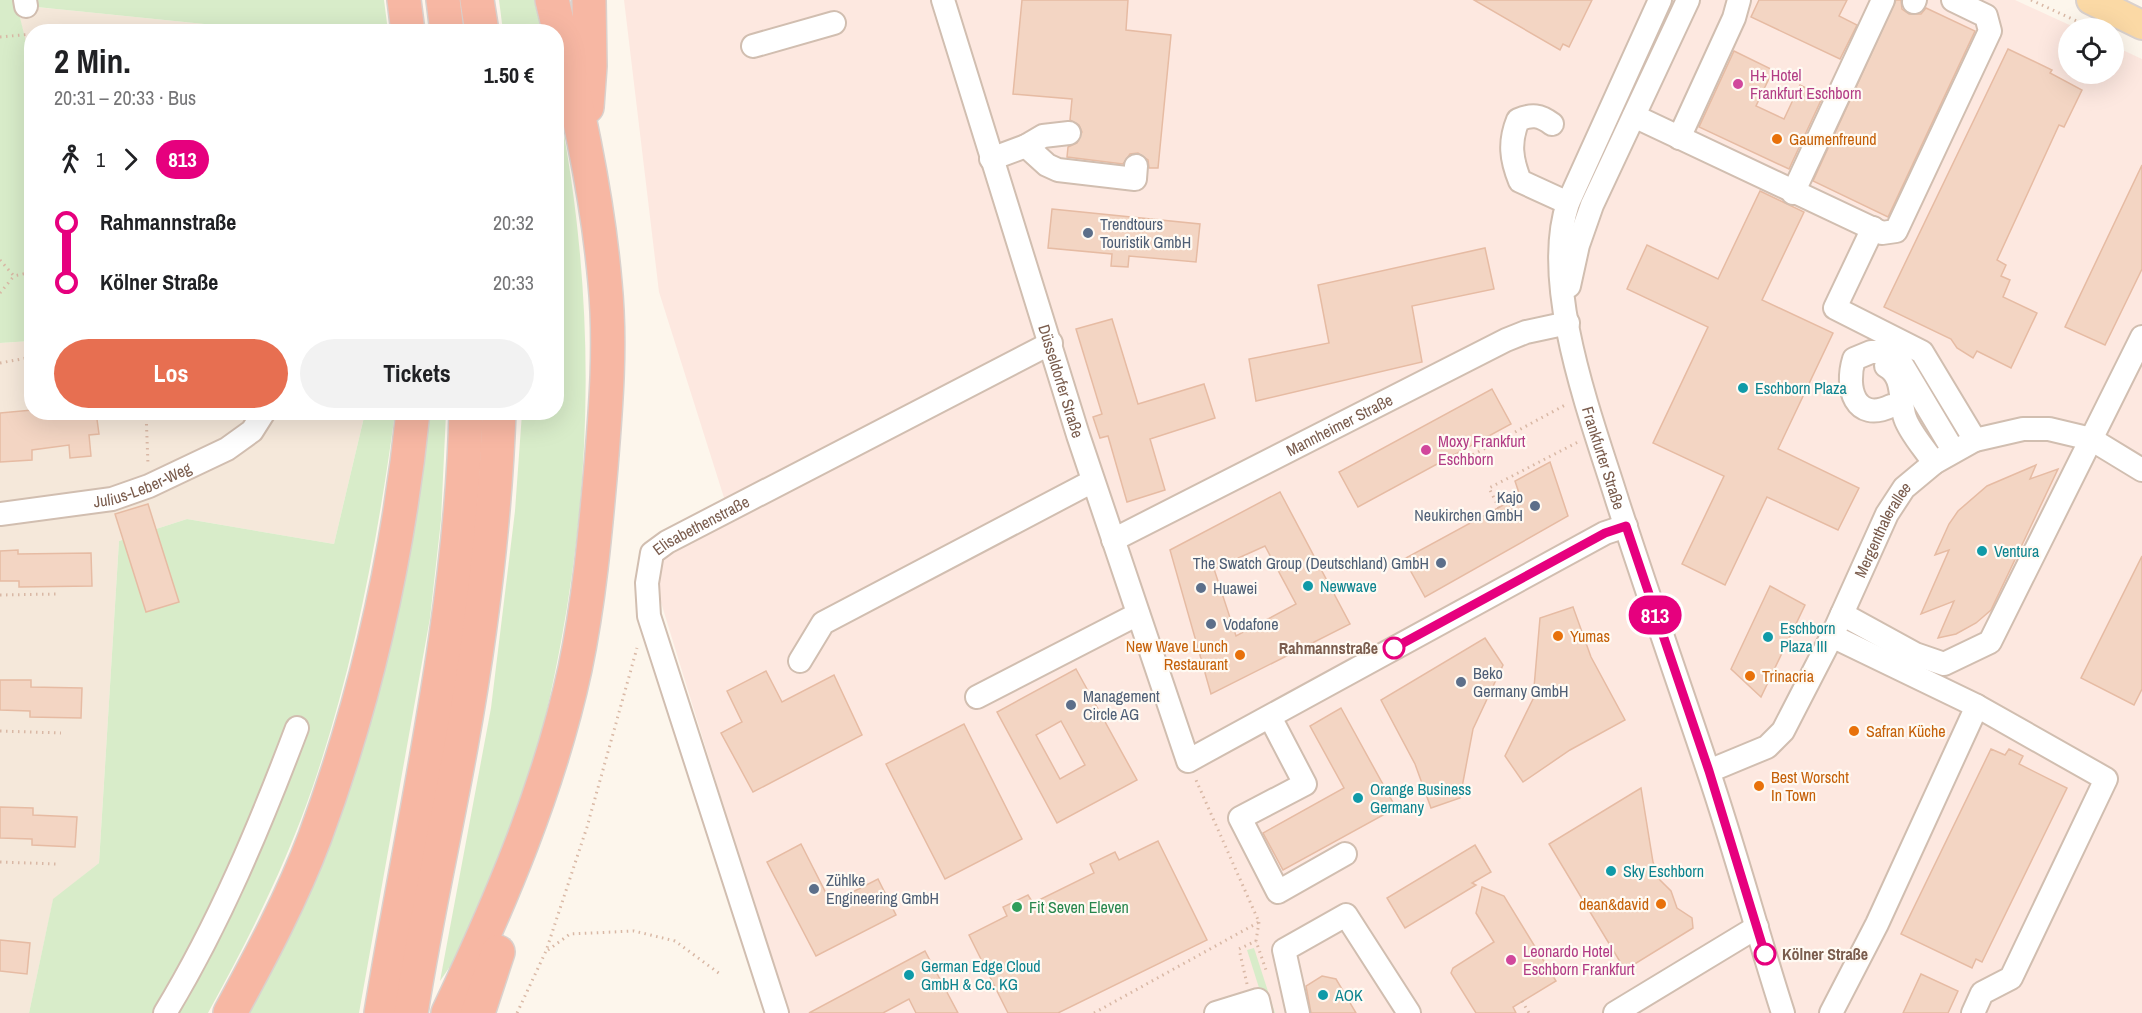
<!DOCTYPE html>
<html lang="de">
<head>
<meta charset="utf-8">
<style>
  body { margin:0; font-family:"Archivo Narrow",sans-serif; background:#f2f2f2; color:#202124; height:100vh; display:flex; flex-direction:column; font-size:22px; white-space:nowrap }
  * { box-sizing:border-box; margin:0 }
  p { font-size:20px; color:#757577 }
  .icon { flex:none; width:33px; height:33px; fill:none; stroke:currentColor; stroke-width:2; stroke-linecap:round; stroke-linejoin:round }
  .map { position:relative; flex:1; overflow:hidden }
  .panel { position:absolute; left:24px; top:24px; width:540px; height:396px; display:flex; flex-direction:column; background:#fff; border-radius:24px; box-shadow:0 6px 24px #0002 }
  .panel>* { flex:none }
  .badge { padding:0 12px; border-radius:20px; font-size:21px; line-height:39px }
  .fabs { position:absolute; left:2058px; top:18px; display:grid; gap:12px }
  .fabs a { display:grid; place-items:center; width:66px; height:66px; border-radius:50%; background:#fff; box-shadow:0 6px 24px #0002; font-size:30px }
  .map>.badge { position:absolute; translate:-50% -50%; box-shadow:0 0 0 3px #fff }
  .legs { display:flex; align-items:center; gap:9px; height:66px; padding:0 30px; font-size:20px }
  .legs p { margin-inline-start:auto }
  .headline { display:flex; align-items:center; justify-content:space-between; height:102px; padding:0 30px }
  h1 { font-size:33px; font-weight:800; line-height:45px }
  .action { display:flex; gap:12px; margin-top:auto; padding:12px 30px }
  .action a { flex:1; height:69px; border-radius:36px; background:#e76f51; color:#fff; font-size:24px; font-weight:800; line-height:69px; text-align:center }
  .action a+a { background:#f2f2f2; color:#202124 }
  ul { padding:0 30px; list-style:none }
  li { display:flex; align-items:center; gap:21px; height:60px; font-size:22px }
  li i { display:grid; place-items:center; width:9px; height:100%; margin:0 8px; background:currentColor }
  li i::after { content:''; width:15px; height:15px; margin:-8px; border:4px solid; border-radius:50%; background:#fff }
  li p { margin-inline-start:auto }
  li:first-child i { background:linear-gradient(#0000 50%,currentColor 0) }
  li:last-child i { background:linear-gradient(currentColor 50%,#0000 0) }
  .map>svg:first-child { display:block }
  .residential { fill:#f5e8da }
  .commercial { fill:#fde8e0 }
  .green { fill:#d8ecc9 }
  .building { fill:#f3d5c3; stroke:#e6bba3; stroke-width:1.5; fill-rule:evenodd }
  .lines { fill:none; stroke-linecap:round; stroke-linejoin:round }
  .minor-casing { stroke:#d1beb0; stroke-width:26 }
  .major-casing { stroke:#dad1cd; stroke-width:32 }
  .highway-casing { stroke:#dad1cd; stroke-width:36 }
  .path { stroke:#d9b8a5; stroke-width:3; stroke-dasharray:1.5 4.5; stroke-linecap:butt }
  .minor { stroke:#fff; stroke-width:22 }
  .major { stroke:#fbd9a5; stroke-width:28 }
  .highway { stroke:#f7b7a3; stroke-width:33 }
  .line-1-casing { stroke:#fff; stroke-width:14 }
  .line-1 { stroke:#e6007e; stroke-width:9 }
  .hotel-dot { fill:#d1479c; stroke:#fffaf3; stroke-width:2 }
  .food-dot { fill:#e8710a; stroke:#fffaf3; stroke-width:2 }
  .service-dot { fill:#5c6f8a; stroke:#fffaf3; stroke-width:2 }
  .culture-dot { fill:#0f9aa8; stroke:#fffaf3; stroke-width:2 }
  .stop-1-dot { fill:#fff; stroke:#e6007e; stroke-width:3 }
  .leisure-dot { fill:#2e9e5b; stroke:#fffaf3; stroke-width:2 }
  .labels { text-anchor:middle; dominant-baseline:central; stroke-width:4.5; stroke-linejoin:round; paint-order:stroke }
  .hotel-label { font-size:16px; fill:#b23c85; stroke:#fffaf3; text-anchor:start }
  .food-label { font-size:16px; fill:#c56008; stroke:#fffaf3; text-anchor:start }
  .service-label { font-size:16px; fill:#4e5e75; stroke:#fffaf3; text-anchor:start }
  .street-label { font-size:16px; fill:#7a5c4d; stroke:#fffaf3 }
  .culture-label { font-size:16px; fill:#0d838f; stroke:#fffaf3; text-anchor:start }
  .stop-label { font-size:16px; font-weight:bold; fill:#7a5c4d; stroke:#fffaf3; text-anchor:end }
  .leisure-label { font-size:16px; fill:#27864d; stroke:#fffaf3; text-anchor:start }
</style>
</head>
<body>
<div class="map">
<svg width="2142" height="1013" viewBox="0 0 2142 1013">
  <rect width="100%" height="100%" fill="#fdf6ec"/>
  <g class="residential">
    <polygon points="17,5 274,31 32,32 31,67"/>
    <polygon points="31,341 32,412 365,413 334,544 187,519 119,541 99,863 53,900 29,1013 0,1013 0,343"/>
  </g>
  <polygon class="commercial" points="624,0 2015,0 2076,28 2068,28 2068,74 2114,74 2114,46 2142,59 2142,1013 787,1013 644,547 726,504 659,292"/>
  <g class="green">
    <polygon points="0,0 384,0 388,31 274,31 17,5 32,67 31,341 0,343"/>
    <polygon points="499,0 534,0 542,31 503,31"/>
    <path d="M557,98C594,280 595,459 561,642C549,705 535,770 512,830C493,879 469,927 448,975L449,968L440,981L491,708L515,511L522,413L556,412Z"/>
    <path d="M365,413H395C378,538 354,666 313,786C286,865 248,940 208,1013H29L53,899L99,863L119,541L187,519L334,544Z"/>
    <polygon points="430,413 446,413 441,520 430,618 359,1013 245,1013 365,738 406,577"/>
    <polygon points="1254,948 1275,1013 1267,1013 1247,950"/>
  </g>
  <g class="building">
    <polygon points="1022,0 1128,0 1126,30 1171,35 1158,168 1149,168 1148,160 1138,153 1130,154 1123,164 1067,157 1068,147 1077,143 1082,132 1079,125 1070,120 1072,99 1013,94"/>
    <polygon points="1474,0 1592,0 1569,47 1563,44 1560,50"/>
    <polygon points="1759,0 1847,0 1839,16 1857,25 1840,59 1751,17"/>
    <polygon points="1896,0 1901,0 1902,9 1909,14 1921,14 1926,8 1975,31 1888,217 1813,181"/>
    <polygon points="2008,49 2052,70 2050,73 2082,90 2064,127 2059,125 1997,260 2006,265 2001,276 2010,280 2003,297 2037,313 2011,368 1977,351 1973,358 1957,348 1951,339 1884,307"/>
    <polygon points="1734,51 1773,70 1756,106 1784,119 1800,85 1823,96 1789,169 1699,127"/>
    <polygon points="2142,165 2142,269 2105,345 2065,327"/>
    <polygon points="1760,191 1804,212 1762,300 1833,333 1778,449 1859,488 1838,530 1767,497 1725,585 1682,564 1724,476 1653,443 1708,327 1627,289 1647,245 1718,279"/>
    <polygon points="1052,209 1200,224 1196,262 1129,256 1128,267 1111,266 1112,254 1048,248"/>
    <polygon points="1485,248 1494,289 1412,306 1422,362 1256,401 1249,359 1329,343 1318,285"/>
    <polygon points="1112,319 1138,404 1204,384 1215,418 1150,439 1165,490 1127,502 1108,436 1100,438 1093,417 1102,414 1076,329"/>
    <polygon points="1492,389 1511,424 1358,507 1339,472"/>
    <polygon points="32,410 32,412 96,412 99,434 89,435 91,456 70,458 69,445 32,450 32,460 0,462 0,413"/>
    <polygon points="1550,462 1568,516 1425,597 1404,559 1520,496 1515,481"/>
    <polygon points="2036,465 2030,479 2058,469 1991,610 1976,623 1956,634 1938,638 1954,601 1921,614 1949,550 1935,555 1949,524 1958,511 1987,486"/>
    <path d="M1280,492L1350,624L1211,694L1170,550ZM1265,546L1296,604L1236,636L1214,569Z"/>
    <polygon points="148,504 179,602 146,612 115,514"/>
    <polygon points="18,550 18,554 91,553 92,586 19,587 19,581 0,581 0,551"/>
    <polygon points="2142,556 2142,689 2134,705 2081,678"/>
    <polygon points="1770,586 1805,605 1761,697 1731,669"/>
    <polygon points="1573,607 1591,657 1625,720 1570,750 1523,782 1505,756 1533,699 1540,618"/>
    <polygon points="1485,638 1503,665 1473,729 1460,798 1431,808 1415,764 1381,700"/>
    <path d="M1076,669L1137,780L1057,823L997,712ZM1061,721L1085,765L1060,779L1036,735Z"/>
    <polygon points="766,671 782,702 834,675 862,735 753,792 721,733 742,722 727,691"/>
    <polygon points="0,680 31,680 31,687 82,688 81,718 30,717 30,711 0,710"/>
    <polygon points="1341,708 1396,808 1283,870 1263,833 1344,788 1310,726"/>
    <polygon points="964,724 1022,839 945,879 886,764"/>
    <polygon points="1991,749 2005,755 2009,749 2023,756 2019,764 2067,788 1982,962 1976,959 1972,968 1901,934"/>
    <polygon points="1641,788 1653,862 1660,880 1671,891 1677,908 1692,918 1693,928 1625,970 1549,844"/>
    <polygon points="0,807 33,808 33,815 77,817 75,847 32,845 32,839 0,838"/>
    <polygon points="1158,841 1207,940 1058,1013 1008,1013 969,935 1007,916 1003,907 1028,895 1033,903 1094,873 1090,864 1115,852 1119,860"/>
    <polygon points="801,844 831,903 878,879 896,915 816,956 767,862"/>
    <polygon points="1475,845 1491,872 1472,883 1476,885 1405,928 1387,898"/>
    <polygon points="1482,887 1504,896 1556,981 1513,1007 1516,1013 1476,1013 1451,973 1453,968 1494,942 1476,913"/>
    <polygon points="0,940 30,943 27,974 0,971"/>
    <polygon points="925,951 958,1013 916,1013 909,999 883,1013 809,1013"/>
    <polygon points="1921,974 1958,991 1948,1013 1903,1013"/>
    <polygon points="1322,976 1336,979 1356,1013 1311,1013 1306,986"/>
  </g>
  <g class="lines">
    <defs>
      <g id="minor">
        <polyline points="25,0 26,6"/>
        <path id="s1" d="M943,0L1078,435L1188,761L1605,533L1626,526"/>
        <path id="s2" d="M1660,0L1568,203C1540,286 1593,422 1618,503C1647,592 1678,681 1708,770C1735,850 1757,932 1783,1013"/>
        <polyline points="1914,2 1915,0"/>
        <polyline points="753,46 834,23"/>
        <polyline points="1634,116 1882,233 1896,231 1990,31 1986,16 1953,0"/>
        <path d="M1552,124C1540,115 1532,114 1518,120C1509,142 1511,159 1520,181L1568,203"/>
        <polyline points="1679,138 1734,18 1739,0"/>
        <polyline points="1026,146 1047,165 1058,170 1135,179 1136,166"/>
        <polyline points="991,159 1026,146 1043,136 1069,133"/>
        <polyline points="1793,193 1883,0"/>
        <polyline points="1873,228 1835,308 1922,352 1975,440"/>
        <polyline points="1569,286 1578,245 1592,205 1688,0"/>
        <path d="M1886,366C1905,376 1899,401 1905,418C1910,433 1925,449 1934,463"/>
        <path d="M1891,406C1855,423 1845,388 1854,359L1871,352H1880L1901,363L1953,450"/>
        <path id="s3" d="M0,514L112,499L149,486L227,449L252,431L264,412"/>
        <path id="s4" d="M1113,540L1506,340L1526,332L1568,323"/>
        <polyline points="1842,614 1915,654 1944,664 1990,642 2142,337"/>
        <polyline points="1832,636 1977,706 2106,779 2011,978 1982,993 1973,1013"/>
        <polyline points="800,661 823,623 1093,481"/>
        <polyline points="977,697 1138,614"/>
        <polyline points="1270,717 1305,784 1240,818 1278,892 1345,854"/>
        <path id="s5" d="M1709,771L1767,747L1783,731L1832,636L1887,514L1904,488L1934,463L1975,440L2023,429H2049L2091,439L2142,470"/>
        <path d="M165,1013C219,924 260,826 297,728"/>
        <path id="s6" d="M777,1013L649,616L647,583L652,553L667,542L1051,343"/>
        <polyline points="1216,1013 1258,1000 1261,1013"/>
        <polyline points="1298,1013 1284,950 1346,915 1409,1013"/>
        <polyline points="1615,1013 1757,927"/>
        <polyline points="1831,1013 1877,924 1977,706"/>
      </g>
      <polyline id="major" points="2091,0 2142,25"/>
      <g id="highway">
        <polyline points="404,0 408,32"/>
        <polyline points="443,0 447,32"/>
        <polyline points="477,0 482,32"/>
        <polyline points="587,107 590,66 589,0"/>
        <path d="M230,1013C261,956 292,898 315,837C366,700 398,558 413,412"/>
        <path d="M381,1013C414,813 461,616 466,412"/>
        <path d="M411,1013C425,923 445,835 461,746C481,635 495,524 499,412"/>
        <path d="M448,1013C500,903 549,789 575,669C589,602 595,535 601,467C606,406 611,344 605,283C597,189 574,91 552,0"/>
        <polyline points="478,1013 498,952"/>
      </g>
    </defs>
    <use href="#minor" class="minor-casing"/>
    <use href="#major" class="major-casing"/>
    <use href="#highway" class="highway-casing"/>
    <g class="path">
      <polyline points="2031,0 2092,28"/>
      <polyline points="0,37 32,34"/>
      <polyline points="0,260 14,276 32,272"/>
      <polyline points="0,293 14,276"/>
      <polyline points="0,363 32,357"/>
      <polyline points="146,412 148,464"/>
      <polyline points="1449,458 1454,465 1567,404"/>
      <polyline points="1499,508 1489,488 1578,442"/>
      <polyline points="0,595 57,594"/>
      <polyline points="0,731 61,733"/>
      <polyline points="0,862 56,864"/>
      <polyline points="1259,922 1256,941 1266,970"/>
      <polyline points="548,950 570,934 634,931 675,941 720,974"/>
      <polyline points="1247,984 1239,949 1256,941"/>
      <polyline points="1522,1001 1529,1013"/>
      <polyline points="517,1013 546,951 587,827 637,648"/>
      <polyline points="1094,1013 1259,922 1196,780"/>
    </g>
    <use href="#minor" class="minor"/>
    <use href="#major" class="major"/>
    <use href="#highway" class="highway"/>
  </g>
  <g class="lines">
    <defs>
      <polyline id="line-1" points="1394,648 1605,533 1626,526 1709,771 1765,954"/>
    </defs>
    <use href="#line-1" class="line-1-casing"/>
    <use href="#line-1" class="line-1"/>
  </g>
  <g class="hotel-dot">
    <circle cx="1738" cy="84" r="6"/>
    <circle cx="1426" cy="450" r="6"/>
    <circle cx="1511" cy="960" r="6"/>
  </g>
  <g class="food-dot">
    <circle cx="1777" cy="139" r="6"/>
    <circle cx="1558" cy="636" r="6"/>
    <circle cx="1240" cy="655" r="6"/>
    <circle cx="1750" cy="676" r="6"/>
    <circle cx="1854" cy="731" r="6"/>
    <circle cx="1759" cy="786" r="6"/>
    <circle cx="1661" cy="904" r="6"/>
  </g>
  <g class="service-dot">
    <circle cx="1088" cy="233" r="6"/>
    <circle cx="1535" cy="506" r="6"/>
    <circle cx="1441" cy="563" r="6"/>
    <circle cx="1201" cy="588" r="6"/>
    <circle cx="1211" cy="624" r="6"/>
    <circle cx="1461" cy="682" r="6"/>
    <circle cx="1071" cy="705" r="6"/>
    <circle cx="814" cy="889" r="6"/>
  </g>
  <g class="culture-dot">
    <circle cx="1743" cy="388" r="6"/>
    <circle cx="1982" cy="551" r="6"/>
    <circle cx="1308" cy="586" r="6"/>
    <circle cx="1768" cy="637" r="6"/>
    <circle cx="1358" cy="798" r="6"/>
    <circle cx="1611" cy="871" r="6"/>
    <circle cx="909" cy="975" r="6"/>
    <circle cx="1323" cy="995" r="6"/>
  </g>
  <g class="stop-1-dot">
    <circle cx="1394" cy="648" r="10"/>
    <circle cx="1765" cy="954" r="10"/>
  </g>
  <circle class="leisure-dot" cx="1017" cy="907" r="6"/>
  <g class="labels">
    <g class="hotel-label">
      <text x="1750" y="75">H+ Hotel<tspan x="1750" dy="18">Frankfurt Eschborn</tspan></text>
      <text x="1438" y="441">Moxy Frankfurt<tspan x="1438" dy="18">Eschborn</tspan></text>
      <text x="1523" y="951">Leonardo Hotel<tspan x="1523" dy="18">Eschborn Frankfurt</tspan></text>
    </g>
    <g class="food-label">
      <text x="1789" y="139">Gaumenfreund</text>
      <text x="1570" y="636">Yumas</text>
      <text x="1228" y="646" text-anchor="end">New Wave Lunch<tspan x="1228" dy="18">Restaurant</tspan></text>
      <text x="1762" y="676">Trinacria</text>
      <text x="1866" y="731">Safran Küche</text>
      <text x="1771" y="777">Best Worscht<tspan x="1771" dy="18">In Town</tspan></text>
      <text x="1649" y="904" text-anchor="end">dean&amp;david</text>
    </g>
    <g class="service-label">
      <text x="1100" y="224">Trendtours<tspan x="1100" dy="18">Touristik GmbH</tspan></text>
      <text x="1523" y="497" text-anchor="end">Kajo<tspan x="1523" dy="18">Neukirchen GmbH</tspan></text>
      <text x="1429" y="563" text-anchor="end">The Swatch Group (Deutschland) GmbH</text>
      <text x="1213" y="588">Huawei</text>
      <text x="1223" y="624">Vodafone</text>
      <text x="1473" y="673">Beko<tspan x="1473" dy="18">Germany GmbH</tspan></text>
      <text x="1083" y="696">Management<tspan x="1083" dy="18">Circle AG</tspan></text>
      <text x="826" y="880">Zühlke<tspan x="826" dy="18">Engineering GmbH</tspan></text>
    </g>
    <g class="street-label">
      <text stroke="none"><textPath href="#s1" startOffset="399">Düsseldorfer Straße</textPath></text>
      <text stroke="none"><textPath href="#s4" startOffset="254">Mannheimer Straße</textPath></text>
      <text stroke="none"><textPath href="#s2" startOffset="484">Frankfurter Straße</textPath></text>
      <text stroke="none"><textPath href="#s3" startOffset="146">Julius-Leber-Weg</textPath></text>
      <text stroke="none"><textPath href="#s6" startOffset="537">Elisabethenstraße</textPath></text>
      <text stroke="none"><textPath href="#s5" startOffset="310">Mergenthalerallee</textPath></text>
    </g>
    <g class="culture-label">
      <text x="1755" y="388">Eschborn Plaza</text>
      <text x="1994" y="551">Ventura</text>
      <text x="1320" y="586">Newwave</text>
      <text x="1780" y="628">Eschborn<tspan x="1780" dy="18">Plaza III</tspan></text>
      <text x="1370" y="789">Orange Business<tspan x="1370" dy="18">Germany</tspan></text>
      <text x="1623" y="871">Sky Eschborn</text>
      <text x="921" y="966">German Edge Cloud<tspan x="921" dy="18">GmbH &amp; Co. KG</tspan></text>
      <text x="1335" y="995">AOK</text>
    </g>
    <g class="stop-label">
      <text x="1378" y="648">Rahmannstraße</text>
      <text x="1782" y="954" text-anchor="start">Kölner Straße</text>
    </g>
    <g class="leisure-label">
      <text x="1029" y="907">Fit Seven Eleven</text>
    </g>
  </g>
</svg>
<div class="fabs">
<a><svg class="icon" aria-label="locate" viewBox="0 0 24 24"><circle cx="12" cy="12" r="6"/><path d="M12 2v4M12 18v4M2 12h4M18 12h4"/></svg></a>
</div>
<b class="badge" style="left:1655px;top:615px;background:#e6007e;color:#fff">813</b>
<section class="panel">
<div class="headline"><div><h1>2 Min.</h1><p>20:31 – 20:33 · Bus</p></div><b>1.50 €</b></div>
<div class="legs"><svg class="icon" aria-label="walk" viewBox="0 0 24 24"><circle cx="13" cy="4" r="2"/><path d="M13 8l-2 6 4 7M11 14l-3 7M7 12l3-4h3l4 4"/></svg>1<svg class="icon" aria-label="forward" viewBox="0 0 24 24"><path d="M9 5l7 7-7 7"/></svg><b class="badge" style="background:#e6007e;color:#fff">813</b></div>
<ul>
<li><i style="color:#e6007e"></i><b>Rahmannstraße</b><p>20:32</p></li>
<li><i style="color:#e6007e"></i><b>Kölner Straße</b><p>20:33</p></li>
</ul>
<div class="action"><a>Los</a><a>Tickets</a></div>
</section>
</div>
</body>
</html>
